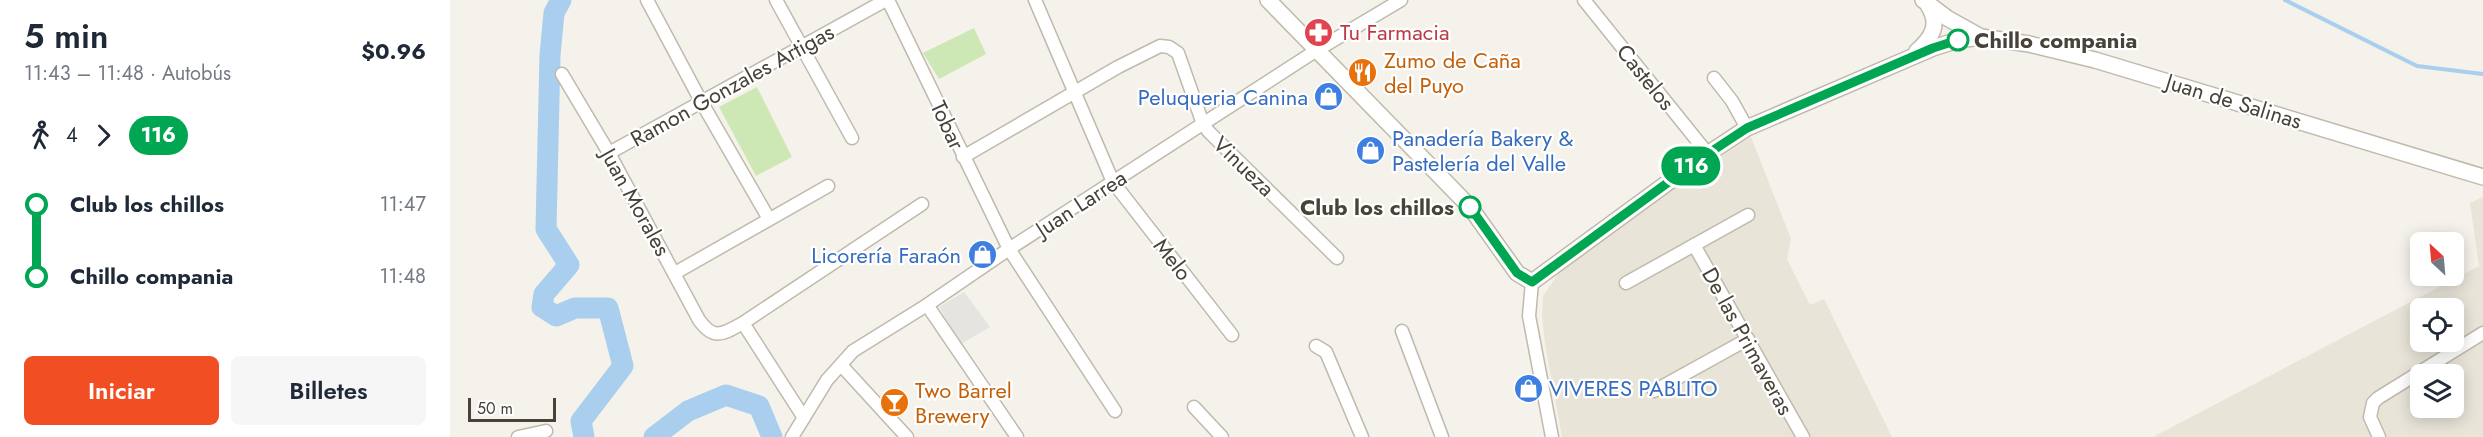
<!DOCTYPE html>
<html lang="es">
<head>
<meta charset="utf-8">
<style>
  body { margin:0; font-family:Jost,sans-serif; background:#f6f6f7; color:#1f2937; height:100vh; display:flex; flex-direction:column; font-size:22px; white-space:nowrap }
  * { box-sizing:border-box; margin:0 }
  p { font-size:20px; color:#747a83 }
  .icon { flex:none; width:33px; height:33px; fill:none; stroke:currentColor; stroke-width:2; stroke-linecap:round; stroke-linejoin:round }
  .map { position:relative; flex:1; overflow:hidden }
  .details { display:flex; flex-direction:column; background:#fff; width:450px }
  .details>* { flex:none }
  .badge { padding:0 12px; border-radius:20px; font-size:21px; line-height:39px }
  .needle { width:39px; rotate:334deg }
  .buttons { position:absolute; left:1960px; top:232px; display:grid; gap:12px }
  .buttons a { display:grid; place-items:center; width:54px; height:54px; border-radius:9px; background:#fff; box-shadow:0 3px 15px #0003; font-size:30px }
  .scale { position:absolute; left:18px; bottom:15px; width:88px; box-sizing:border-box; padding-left:6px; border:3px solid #484338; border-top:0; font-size:16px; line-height:21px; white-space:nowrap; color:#484338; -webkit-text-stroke:4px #fff; paint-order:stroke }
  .map>.badge { position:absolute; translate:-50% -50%; box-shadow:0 0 0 3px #fff }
  .legs { display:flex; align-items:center; gap:9px; height:66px; padding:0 24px; font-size:20px }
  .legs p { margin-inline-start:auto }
  .overview { display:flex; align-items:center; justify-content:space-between; height:102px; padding:0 24px }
  h1 { font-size:33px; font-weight:600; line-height:45px }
  .action { display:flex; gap:12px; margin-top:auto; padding:12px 24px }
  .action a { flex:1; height:69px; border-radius:9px; background:#f24e24; color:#fff; font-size:24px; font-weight:600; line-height:69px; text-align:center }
  .action a+a { background:#f6f6f7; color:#1f2937 }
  ul { padding:0 24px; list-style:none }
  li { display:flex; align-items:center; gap:21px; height:72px; font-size:22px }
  li i { display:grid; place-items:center; width:9px; height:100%; margin:0 8px; background:currentColor }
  li i::after { content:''; width:15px; height:15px; margin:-8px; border:4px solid; border-radius:50%; background:#fff }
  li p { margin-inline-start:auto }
  li:first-child i { background:linear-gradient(#0000 50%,currentColor 0) }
  li:last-child i { background:linear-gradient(currentColor 50%,#0000 0) }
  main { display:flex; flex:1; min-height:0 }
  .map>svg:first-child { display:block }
  .residential { fill:#e8e4d8; fill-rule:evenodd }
  .green { fill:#cde7b5 }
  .parking { fill:#e6e4e1 }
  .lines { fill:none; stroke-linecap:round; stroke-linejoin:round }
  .stream { stroke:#a9ceee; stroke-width:4 }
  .river { stroke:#a9ceee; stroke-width:21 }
  .minor-casing { stroke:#c0baad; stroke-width:15 }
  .tertiary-casing { stroke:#c0baad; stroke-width:18 }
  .minor { stroke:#fff; stroke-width:12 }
  .tertiary { stroke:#fff; stroke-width:15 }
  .line-1-casing { stroke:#fff; stroke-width:14 }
  .line-1 { stroke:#00a651; stroke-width:9 }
  .stop-1-dot { fill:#fff; stroke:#00a651; stroke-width:3 }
  .labels { text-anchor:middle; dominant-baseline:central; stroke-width:4.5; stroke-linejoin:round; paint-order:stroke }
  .health-label { font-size:22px; fill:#be3a42; stroke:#fff; text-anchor:start }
  .stop-label { font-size:22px; font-weight:bold; fill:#484338; stroke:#fff; text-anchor:start }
  .food-label { font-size:22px; fill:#c56008; stroke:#fff; text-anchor:start }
  .street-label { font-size:22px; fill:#484338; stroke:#fff }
  .shop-label { font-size:22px; fill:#366cbe; stroke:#fff; text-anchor:end }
</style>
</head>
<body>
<main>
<section class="details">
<div class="overview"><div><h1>5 min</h1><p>11:43 – 11:48 · Autobús</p></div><b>$0.96</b></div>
<div class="legs"><svg class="icon" aria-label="walk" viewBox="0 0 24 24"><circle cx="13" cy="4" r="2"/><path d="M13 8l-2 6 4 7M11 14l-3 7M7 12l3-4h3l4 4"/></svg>4<svg class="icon" aria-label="forward" viewBox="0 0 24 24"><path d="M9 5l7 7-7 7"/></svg><b class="badge" style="background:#00a651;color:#fff">116</b></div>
<ul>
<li><i style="color:#00a651"></i><b>Club los chillos</b><p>11:47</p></li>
<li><i style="color:#00a651"></i><b>Chillo compania</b><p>11:48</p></li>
</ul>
<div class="action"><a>Iniciar</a><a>Billetes</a></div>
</section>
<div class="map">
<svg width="2033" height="437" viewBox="0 0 2033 437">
  <rect width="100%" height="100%" fill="#f4f2ea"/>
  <g class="residential">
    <polygon points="1301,137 1341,239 1337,259 1360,305 1374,299 1442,437 1112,437 1095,344 1092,316 1093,296 1111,270 1177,218"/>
    <path d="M2033,197V437H1703L2029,266L2020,203ZM1971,309H2004V342H1971ZM1971,375H2004V408H1971Z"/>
  </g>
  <g class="green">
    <polygon points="524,28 536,54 489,79 473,53"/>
    <polygon points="307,87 342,157 306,176 269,107"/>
  </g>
  <polygon class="parking" points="514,292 540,327 511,344 489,307"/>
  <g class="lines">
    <polyline class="stream" points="1835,0 1967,66 2033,74"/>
    <g class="river">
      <polyline points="111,0 104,13 100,55 96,229 119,265 94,294 92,307 106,316 125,308 158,308 173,366 131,421 134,437"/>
      <polyline points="204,437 238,411 276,395 309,406 322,437"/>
    </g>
    <defs>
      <g id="minor">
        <polyline points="197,0 252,103 319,219"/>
        <polyline points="326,0 402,138"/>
        <polyline points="438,0 559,249 665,411"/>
        <polyline points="585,0 663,182 782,335"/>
        <polyline points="1134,0 1258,154"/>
        <path d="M112,74L159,153L249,320C264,341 273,334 293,323L472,204"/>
        <polyline points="1264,78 1282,101 1297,128"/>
        <polyline points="159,153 436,0"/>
        <polyline points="513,157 668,67 710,46 719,47 728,53 753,124 759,132 887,258"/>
        <polyline points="1244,245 1353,437"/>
        <polyline points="225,273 378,186"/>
        <polyline points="1082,282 1079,316 1102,437"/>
        <polyline points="1176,283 1298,215"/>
        <polyline points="477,305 567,437"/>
        <polyline points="293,323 354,418"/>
        <polyline points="952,331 992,437"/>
        <polyline points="866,346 876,352 912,437"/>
        <polyline points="391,365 457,437"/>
        <polyline points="1204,391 1298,339"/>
        <polyline points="744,407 772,437"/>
        <polyline points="68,437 96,431"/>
        <polyline points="342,437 377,380 403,351 477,305 559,249 867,50 951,0"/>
        <polyline points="1929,437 1920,417 1923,403 1928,398 2033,333"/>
      </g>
      <g id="tertiary">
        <polyline points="818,0 1020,207 1067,273 1082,282 1250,159 1297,128 1483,48 1508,40 1531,37 1579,44 1645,60 2033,177"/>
        <polyline points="1473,0 1497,18 1531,37"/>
        <path d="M1467,51C1483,37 1490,24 1478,5"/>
      </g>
    </defs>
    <use href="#minor" class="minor-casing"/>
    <use href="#tertiary" class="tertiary-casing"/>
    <use href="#minor" class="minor"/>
    <use href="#tertiary" class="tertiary"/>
  </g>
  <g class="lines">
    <defs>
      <polyline id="line-1" points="1020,207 1067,273 1082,282 1250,159 1297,128 1483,48 1508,40"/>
    </defs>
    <use href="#line-1" class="line-1-casing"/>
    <use href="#line-1" class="line-1"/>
  </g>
  <defs>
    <symbol id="pharmacy-disc" viewBox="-11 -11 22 22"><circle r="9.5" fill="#e0444e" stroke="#fff"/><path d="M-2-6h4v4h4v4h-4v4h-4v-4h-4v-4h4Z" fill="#fff"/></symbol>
    <symbol id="restaurant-disc" viewBox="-11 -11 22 22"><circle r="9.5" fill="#e8710a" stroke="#fff"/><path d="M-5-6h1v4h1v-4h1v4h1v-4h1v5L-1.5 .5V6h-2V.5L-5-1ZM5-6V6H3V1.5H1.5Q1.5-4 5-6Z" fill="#fff"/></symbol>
    <symbol id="shop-disc" viewBox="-11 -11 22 22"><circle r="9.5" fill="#3f7fe0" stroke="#fff"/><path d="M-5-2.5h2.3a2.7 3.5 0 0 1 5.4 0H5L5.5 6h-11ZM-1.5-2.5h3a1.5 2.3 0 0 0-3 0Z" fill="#fff"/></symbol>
    <symbol id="bar-disc" viewBox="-11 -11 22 22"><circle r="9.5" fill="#e8710a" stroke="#fff"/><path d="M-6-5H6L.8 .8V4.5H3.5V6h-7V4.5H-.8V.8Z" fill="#fff"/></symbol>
  </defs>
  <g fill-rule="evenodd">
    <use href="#pharmacy-disc" x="852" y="16" width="33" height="33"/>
    <use href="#restaurant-disc" x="896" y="56" width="33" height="33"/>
    <use href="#shop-disc" x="862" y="80" width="33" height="33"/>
    <use href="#shop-disc" x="904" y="134" width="33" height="33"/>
    <use href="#shop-disc" x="516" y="238" width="33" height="33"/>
    <use href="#shop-disc" x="1062" y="372" width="33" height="33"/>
    <use href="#bar-disc" x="428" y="386" width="33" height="33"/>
  </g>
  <g class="stop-1-dot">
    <circle cx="1508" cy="40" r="10"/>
    <circle cx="1020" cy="207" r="10"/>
  </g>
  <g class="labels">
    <g class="health-label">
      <text x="890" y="32">Tu Farmacia</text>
    </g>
    <g class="stop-label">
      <text x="1524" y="40">Chillo compania</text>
      <text x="1004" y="207" text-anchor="end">Club los chillos</text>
    </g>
    <g class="food-label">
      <text x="934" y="60">Zumo de Caña<tspan x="934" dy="25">del Puyo</tspan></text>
      <text x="465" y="390">Two Barrel<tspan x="465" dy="25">Brewery</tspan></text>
    </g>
    <g class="street-label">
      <text transform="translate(1196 77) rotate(51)">Castelos</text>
      <text transform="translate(282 85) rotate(-29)">Ramon Gonzales Artigas</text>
      <text transform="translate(1784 101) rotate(17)">Juan de Salinas</text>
      <text transform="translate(498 125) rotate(65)">Tobar</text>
      <text transform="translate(794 166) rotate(44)">Vinueza</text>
      <text transform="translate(186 202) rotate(61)">Juan Morales</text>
      <text transform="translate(631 203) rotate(-33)">Juan Larrea</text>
      <text transform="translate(723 259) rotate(52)">Melo</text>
      <text transform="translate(1298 341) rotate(61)">De las Primaveras</text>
    </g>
    <g class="shop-label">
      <text x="858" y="97">Peluqueria Canina</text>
      <text x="942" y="138" text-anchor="start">Panadería Bakery &amp;<tspan x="942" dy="25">Pastelería del Valle</tspan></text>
      <text x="511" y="255">Licorería Faraón</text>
      <text x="1099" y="388" text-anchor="start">VIVERES PABLITO</text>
    </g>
  </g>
</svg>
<div class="buttons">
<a><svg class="needle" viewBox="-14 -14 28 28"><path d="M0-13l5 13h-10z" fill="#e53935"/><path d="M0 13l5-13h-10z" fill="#747a83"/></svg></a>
<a><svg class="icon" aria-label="locate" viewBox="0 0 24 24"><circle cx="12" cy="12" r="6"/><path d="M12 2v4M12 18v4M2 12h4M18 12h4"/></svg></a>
<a><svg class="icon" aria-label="layers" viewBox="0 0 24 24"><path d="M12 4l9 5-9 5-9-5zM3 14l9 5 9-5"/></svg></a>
</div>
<div class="scale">50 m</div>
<b class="badge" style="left:1241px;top:166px;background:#00a651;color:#fff">116</b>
</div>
</main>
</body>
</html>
